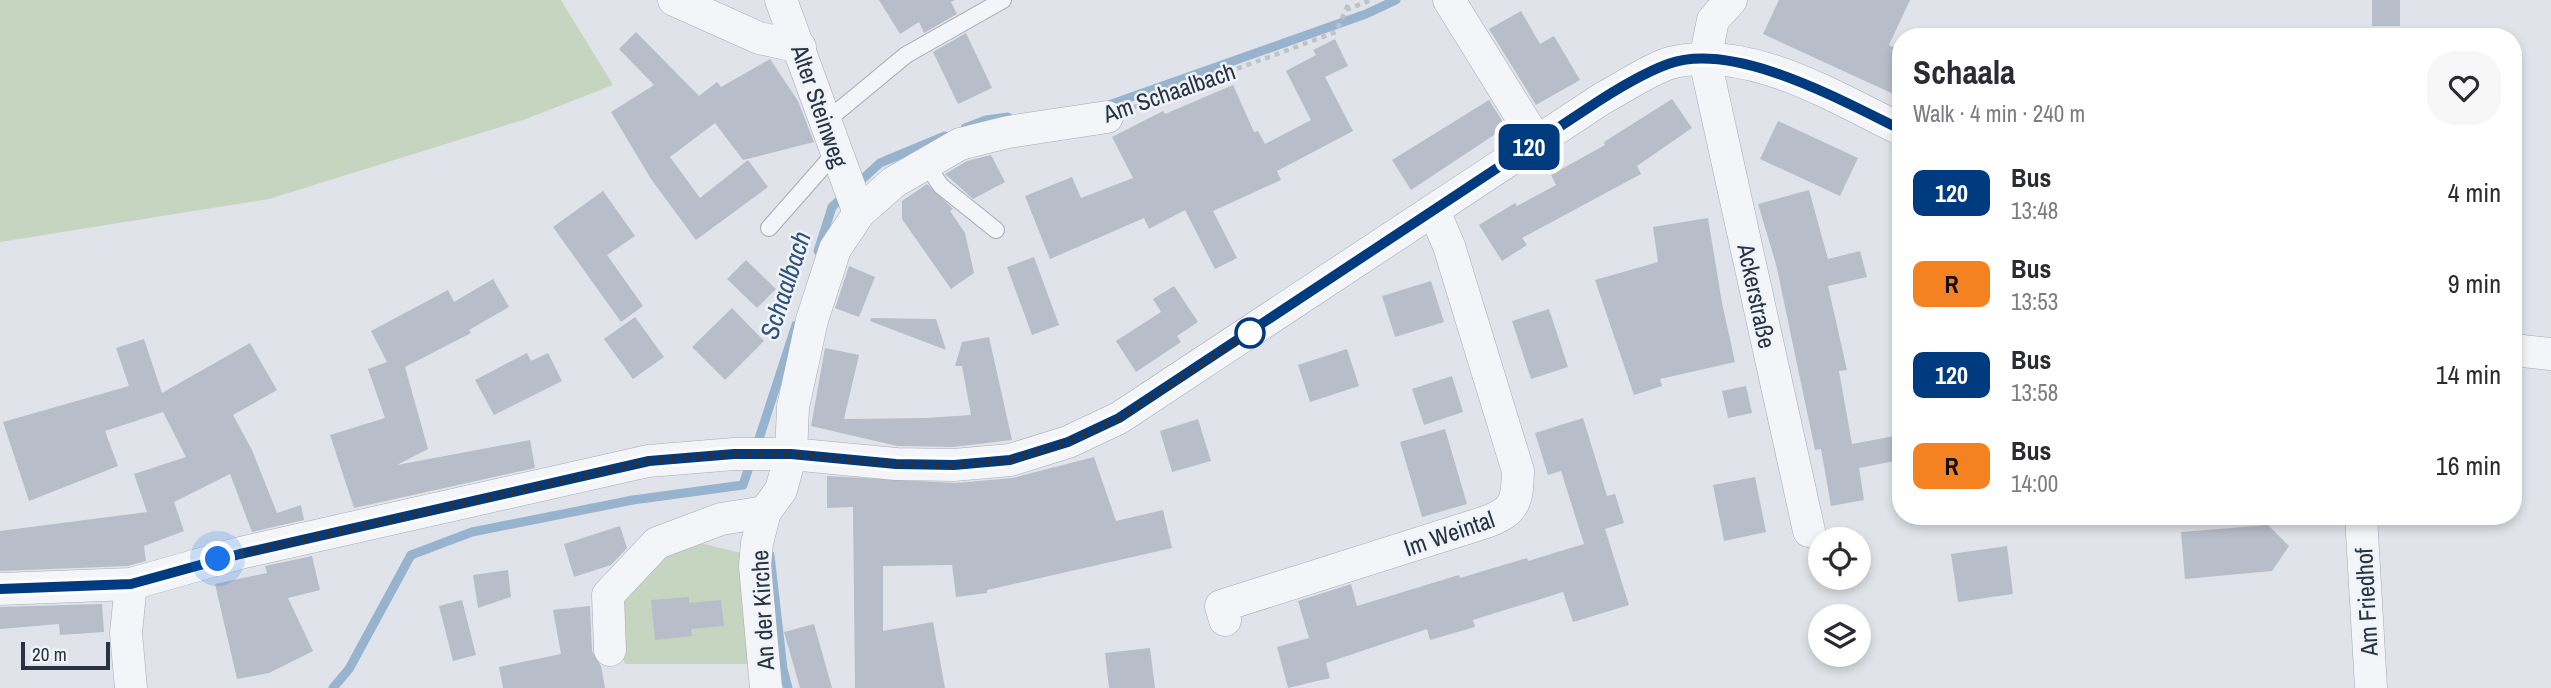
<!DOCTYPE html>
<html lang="en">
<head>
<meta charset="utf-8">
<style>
  body { margin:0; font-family:"Archivo Narrow",sans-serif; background:#f7f7f7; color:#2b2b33; height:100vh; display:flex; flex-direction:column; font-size:26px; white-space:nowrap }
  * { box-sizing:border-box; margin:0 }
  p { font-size:23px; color:#7c7c81 }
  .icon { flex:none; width:38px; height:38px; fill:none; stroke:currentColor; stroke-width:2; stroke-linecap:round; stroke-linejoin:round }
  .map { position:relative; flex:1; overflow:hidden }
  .panel { position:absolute; left:1892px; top:28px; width:630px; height:497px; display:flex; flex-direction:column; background:#fff; border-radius:28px; box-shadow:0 4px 10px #0003 }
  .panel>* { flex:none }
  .badge { padding:0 14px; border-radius:10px; font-size:24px; line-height:46px }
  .controls { position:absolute; left:1808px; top:527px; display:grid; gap:14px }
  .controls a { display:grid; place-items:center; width:63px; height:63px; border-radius:50%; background:#fff; box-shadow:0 4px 10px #0003; font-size:35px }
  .scale { position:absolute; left:21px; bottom:18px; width:89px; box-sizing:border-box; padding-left:7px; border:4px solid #273244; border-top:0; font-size:19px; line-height:24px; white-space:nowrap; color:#273244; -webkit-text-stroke:5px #f0f3f8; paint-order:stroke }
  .you { position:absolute; width:35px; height:35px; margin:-18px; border:5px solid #fff; border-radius:50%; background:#1a73e8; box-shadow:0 0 0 10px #1a73e833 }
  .map>.badge { position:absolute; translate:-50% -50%; box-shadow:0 0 0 4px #fff }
  .round { display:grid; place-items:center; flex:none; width:74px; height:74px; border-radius:28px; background:#f7f7f7 }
  .headline { display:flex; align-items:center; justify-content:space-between; height:119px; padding:0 21px }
  h1 { font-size:33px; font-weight:700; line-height:52px }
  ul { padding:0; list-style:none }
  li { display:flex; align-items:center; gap:21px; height:91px; padding:0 21px }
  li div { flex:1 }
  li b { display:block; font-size:26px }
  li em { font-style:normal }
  li .badge { min-width:77px; font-weight:700; text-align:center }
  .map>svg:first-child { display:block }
  .green { fill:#c6d5c0 }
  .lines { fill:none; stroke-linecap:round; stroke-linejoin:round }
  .stream { stroke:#97b3ce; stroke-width:9 }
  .building { fill:#b7bdc9 }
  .lane-casing { stroke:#a5abb5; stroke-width:18 }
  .street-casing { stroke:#a5abb5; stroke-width:33 }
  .path { stroke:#bec2c9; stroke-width:4.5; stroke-dasharray:5 5; stroke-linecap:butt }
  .lane { stroke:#f3f5f8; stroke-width:16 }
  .street { stroke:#f3f5f8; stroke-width:32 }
  .line-casing { stroke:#fff; stroke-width:16 }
  .line { stroke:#003b80; stroke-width:10 }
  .walk { stroke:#273244; stroke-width:7; stroke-dasharray:0 12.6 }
  .stop-dot { fill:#fff; stroke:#003b80; stroke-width:3.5 }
  .labels { text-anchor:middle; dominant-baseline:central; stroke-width:5; stroke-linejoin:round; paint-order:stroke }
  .street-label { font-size:24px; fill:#273244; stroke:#f0f3f8 }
  .water-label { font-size:26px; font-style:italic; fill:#2d527c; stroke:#f0f3f8 }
</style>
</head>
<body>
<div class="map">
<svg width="2551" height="688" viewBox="0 0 2551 688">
  <rect width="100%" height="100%" fill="#e0e4ea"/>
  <g class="green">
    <polygon points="0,0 561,0 613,85 526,119 269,199 0,242"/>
    <polygon points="700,543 741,553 750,664 625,664 616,627 622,592 637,567"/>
  </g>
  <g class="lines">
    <g class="stream">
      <polyline points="1106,106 1366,14 1396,0"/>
      <polyline points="965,128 986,120 1008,117"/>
      <polyline points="818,251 832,207 880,163 945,136"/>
      <polyline points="756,448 796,325"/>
      <polyline points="770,555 783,669 788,688"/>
      <polyline points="333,688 349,669 411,555 472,532 633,500 743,485 751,461"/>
    </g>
  </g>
  <g class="building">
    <polygon points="879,0 955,0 951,2 957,14 924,33 919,22 900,34"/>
    <polygon points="1779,0 1910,0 1889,45 1900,50 1900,97 1763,34"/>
    <rect x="2372" y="0" width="28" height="26"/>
    <polygon points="1521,11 1540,44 1554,36 1580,80 1536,105 1489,29"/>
    <polygon points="636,32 699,96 717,82 721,87 770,59 798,101 814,142 743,160 715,123 670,157 700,198 748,160 768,187 696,240 651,179 611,112 654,85 619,49"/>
    <polygon points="966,33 992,88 958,104 933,52"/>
    <polygon points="1335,39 1348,66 1325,77 1353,131 1277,171 1281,180 1213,211 1237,258 1215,269 1185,210 1149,229 1144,218 1050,259 1025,196 1072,177 1081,198 1133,178 1112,137 1163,111 1165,114 1233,85 1254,132 1258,131 1265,144 1311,120 1286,71 1316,55 1313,50"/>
    <polygon points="1672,99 1692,128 1637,166 1641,174 1522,238 1527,245 1502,261 1479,225 1515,203 1517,206 1556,185 1551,175 1605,145 1604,142"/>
    <polygon points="1489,100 1506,127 1411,190 1392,160"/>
    <polygon points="1778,121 1858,158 1840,196 1760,159"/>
    <polygon points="991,155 1005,182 973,199 945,174 967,161"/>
    <polygon points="927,184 953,209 950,211 965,233 974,273 951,289 902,219 902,201"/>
    <polygon points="1809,190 1828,259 1860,251 1867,277 1828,286 1847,370 1839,371 1852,444 1900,435 1900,460 1859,468 1864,500 1831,506 1821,449 1815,450 1776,264 1758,204"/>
    <polygon points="603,191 635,236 607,255 643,306 621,322 553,227"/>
    <polygon points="1708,218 1722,303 1735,362 1660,379 1662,386 1634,395 1595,280 1658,262 1653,227"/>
    <polygon points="1034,257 1059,325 1032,335 1007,267"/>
    <polygon points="746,260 776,289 757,308 727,279"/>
    <polygon points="849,266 875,277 859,317 835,308"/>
    <polygon points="493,279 509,307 469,330 471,333 405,367 428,449 397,465 530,440 535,468 354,508 330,435 385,418 368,369 387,362 371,331 448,290 454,302"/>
    <polygon points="1431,281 1444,322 1395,337 1382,296"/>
    <polygon points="1174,286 1198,322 1177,336 1181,342 1136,372 1116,341 1161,312 1153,299"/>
    <polygon points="732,308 764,341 725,380 692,347"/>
    <polygon points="1549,309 1568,367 1531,379 1512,321"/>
    <polygon points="635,317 664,357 633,379 604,339"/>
    <polygon points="871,318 936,319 946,350 870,321"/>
    <polygon points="989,337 1012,440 953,447 897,446 811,426 825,348 859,355 844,419 926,418 971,415 962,366 955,366 962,342"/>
    <polygon points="144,339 162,393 250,343 277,390 233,415 252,450 277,513 301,505 304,520 252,532 230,474 174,502 184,531 144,546 146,561 128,566 0,571 0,531 147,512 134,474 186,457 163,412 105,431 118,466 29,501 3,422 129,386 116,348"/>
    <polygon points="1347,349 1359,386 1310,402 1298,365"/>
    <polygon points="527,353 531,361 548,353 562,381 494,415 475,380"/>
    <polygon points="1452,376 1463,412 1424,425 1412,389"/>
    <polygon points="1746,386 1752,413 1728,418 1722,391"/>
    <polygon points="1583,418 1607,496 1615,494 1624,523 1605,529 1629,605 1573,622 1563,592 1473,620 1475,627 1430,640 1427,629 1326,663 1330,678 1288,688 1277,647 1309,638 1298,601 1351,584 1357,606 1459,575 1460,578 1527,558 1528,561 1584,544 1561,471 1548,475 1535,433"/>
    <polygon points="1198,419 1211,461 1172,472 1160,431"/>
    <polygon points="1445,429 1467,504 1422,517 1400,442"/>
    <polygon points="1094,457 1116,521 1163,510 1172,548 987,590 987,593 956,597 952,565 883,566 883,631 933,622 945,688 855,688 853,507 827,508 827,476 956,483 1012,478"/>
    <polygon points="1755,477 1766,532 1724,541 1713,485"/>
    <polygon points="2268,525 2289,546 2272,571 2185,579 2181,532"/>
    <polygon points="620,526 627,548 611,565 574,577 564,544"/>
    <polygon points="2007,546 2013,594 1958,602 1951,554"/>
    <polygon points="312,556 320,590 288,598 313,651 269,673 237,679 215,584 267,573 265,566"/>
    <polygon points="508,570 511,597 478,608 473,575"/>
    <polygon points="689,597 689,603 721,600 724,626 691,629 692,636 655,640 651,600"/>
    <polygon points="462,600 476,655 453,661 439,606"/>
    <polygon points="102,604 104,632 60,635 59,624 0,629 0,607"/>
    <polygon points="590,606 592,651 601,666 605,688 503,688 499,667 561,654 553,610"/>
    <polygon points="814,624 832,688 800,688 784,632"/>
    <polygon points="1150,648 1155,688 1109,688 1105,653"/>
  </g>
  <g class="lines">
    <defs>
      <g id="lane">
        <polyline points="825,122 906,55 1003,0"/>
        <polyline points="926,164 941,186 996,230"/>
        <polyline points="769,228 835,153"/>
      </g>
      <g id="street">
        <polyline points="674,0 759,38 800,47"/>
        <polyline points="781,0 859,213"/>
        <polyline points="1449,0 1537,142"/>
        <polyline points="1731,0 1713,20 1705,60 1809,531"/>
        <polyline points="2513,350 2551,354"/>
        <polyline points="2361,516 2371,688"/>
        <path d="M0,589L131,584L240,553L648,461L734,454H791L896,464L954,465L1010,460L1068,442L1119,418L1603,98C1624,87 1648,70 1670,63C1748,43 1834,97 1900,129"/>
        <path d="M1225,620L1221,606L1486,522C1516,511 1517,501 1518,471L1449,246L1434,211"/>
        <polyline points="610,650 608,595 657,543 721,519 765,512"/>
        <polyline points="131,688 126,633 131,584"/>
        <polyline points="766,688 755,566 757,543 765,512 781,490 791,454 793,407 812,320 835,249 859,213 894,182 960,144 1008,132 1107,117"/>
      </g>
    </defs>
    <use href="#lane" class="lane-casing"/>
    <use href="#street" class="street-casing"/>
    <g class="path">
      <polyline points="1346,10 1371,0"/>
      <polyline points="1134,107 1336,32 1350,0"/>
    </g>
    <use href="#lane" class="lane"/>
    <use href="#street" class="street"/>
  </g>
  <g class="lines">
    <defs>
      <path id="line" d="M0,589L131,584L240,554L649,461L734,454H791L896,464L954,465L1010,460L1068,442L1119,418L1588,108C1612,92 1641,74 1668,64C1734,40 1842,101 1900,129"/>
    </defs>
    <use href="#line" class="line-casing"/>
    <use href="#line" class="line"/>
    <polyline class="walk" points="218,559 649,461 734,454 791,454 896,464 954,465 1010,460 1068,442 1119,418 1250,333"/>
  </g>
  <circle class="stop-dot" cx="1250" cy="333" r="14"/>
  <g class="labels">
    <g class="street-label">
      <text transform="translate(1169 92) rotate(-19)">Am Schaalbach</text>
      <text transform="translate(820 106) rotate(71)">Alter Steinweg</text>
      <text transform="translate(1757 296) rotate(78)">Ackerstraße</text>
      <text transform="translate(1449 533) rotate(-19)">Im Weintal</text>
      <text transform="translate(2366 602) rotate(-93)">Am Friedhof</text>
      <text transform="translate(762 610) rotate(-93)">An der Kirche</text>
    </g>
    <g class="water-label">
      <text transform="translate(785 285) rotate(-72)">Schaalbach</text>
    </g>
  </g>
</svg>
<div class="controls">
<a><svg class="icon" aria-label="locate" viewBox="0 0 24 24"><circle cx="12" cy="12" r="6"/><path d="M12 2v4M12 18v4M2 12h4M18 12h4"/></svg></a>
<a><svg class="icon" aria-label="layers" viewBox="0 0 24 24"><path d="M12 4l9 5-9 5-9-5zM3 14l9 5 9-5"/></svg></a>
</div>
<div class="scale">20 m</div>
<div class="you" style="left:218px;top:559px"></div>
<b class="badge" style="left:1529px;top:147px;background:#003b80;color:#fff">120</b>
<section class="panel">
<div class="headline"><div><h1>Schaala</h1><p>Walk · 4 min · 240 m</p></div><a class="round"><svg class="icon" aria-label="heart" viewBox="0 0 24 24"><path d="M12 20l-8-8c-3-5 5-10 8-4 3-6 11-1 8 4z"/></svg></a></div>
<ul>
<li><span class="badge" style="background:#003b80;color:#fff">120</span><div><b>Bus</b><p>13:48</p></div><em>4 min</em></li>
<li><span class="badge" style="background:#f58220;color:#111">R</span><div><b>Bus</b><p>13:53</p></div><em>9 min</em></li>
<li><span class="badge" style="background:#003b80;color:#fff">120</span><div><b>Bus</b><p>13:58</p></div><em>14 min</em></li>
<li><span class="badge" style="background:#f58220;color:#111">R</span><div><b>Bus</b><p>14:00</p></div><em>16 min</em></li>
</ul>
</section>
</div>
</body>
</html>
